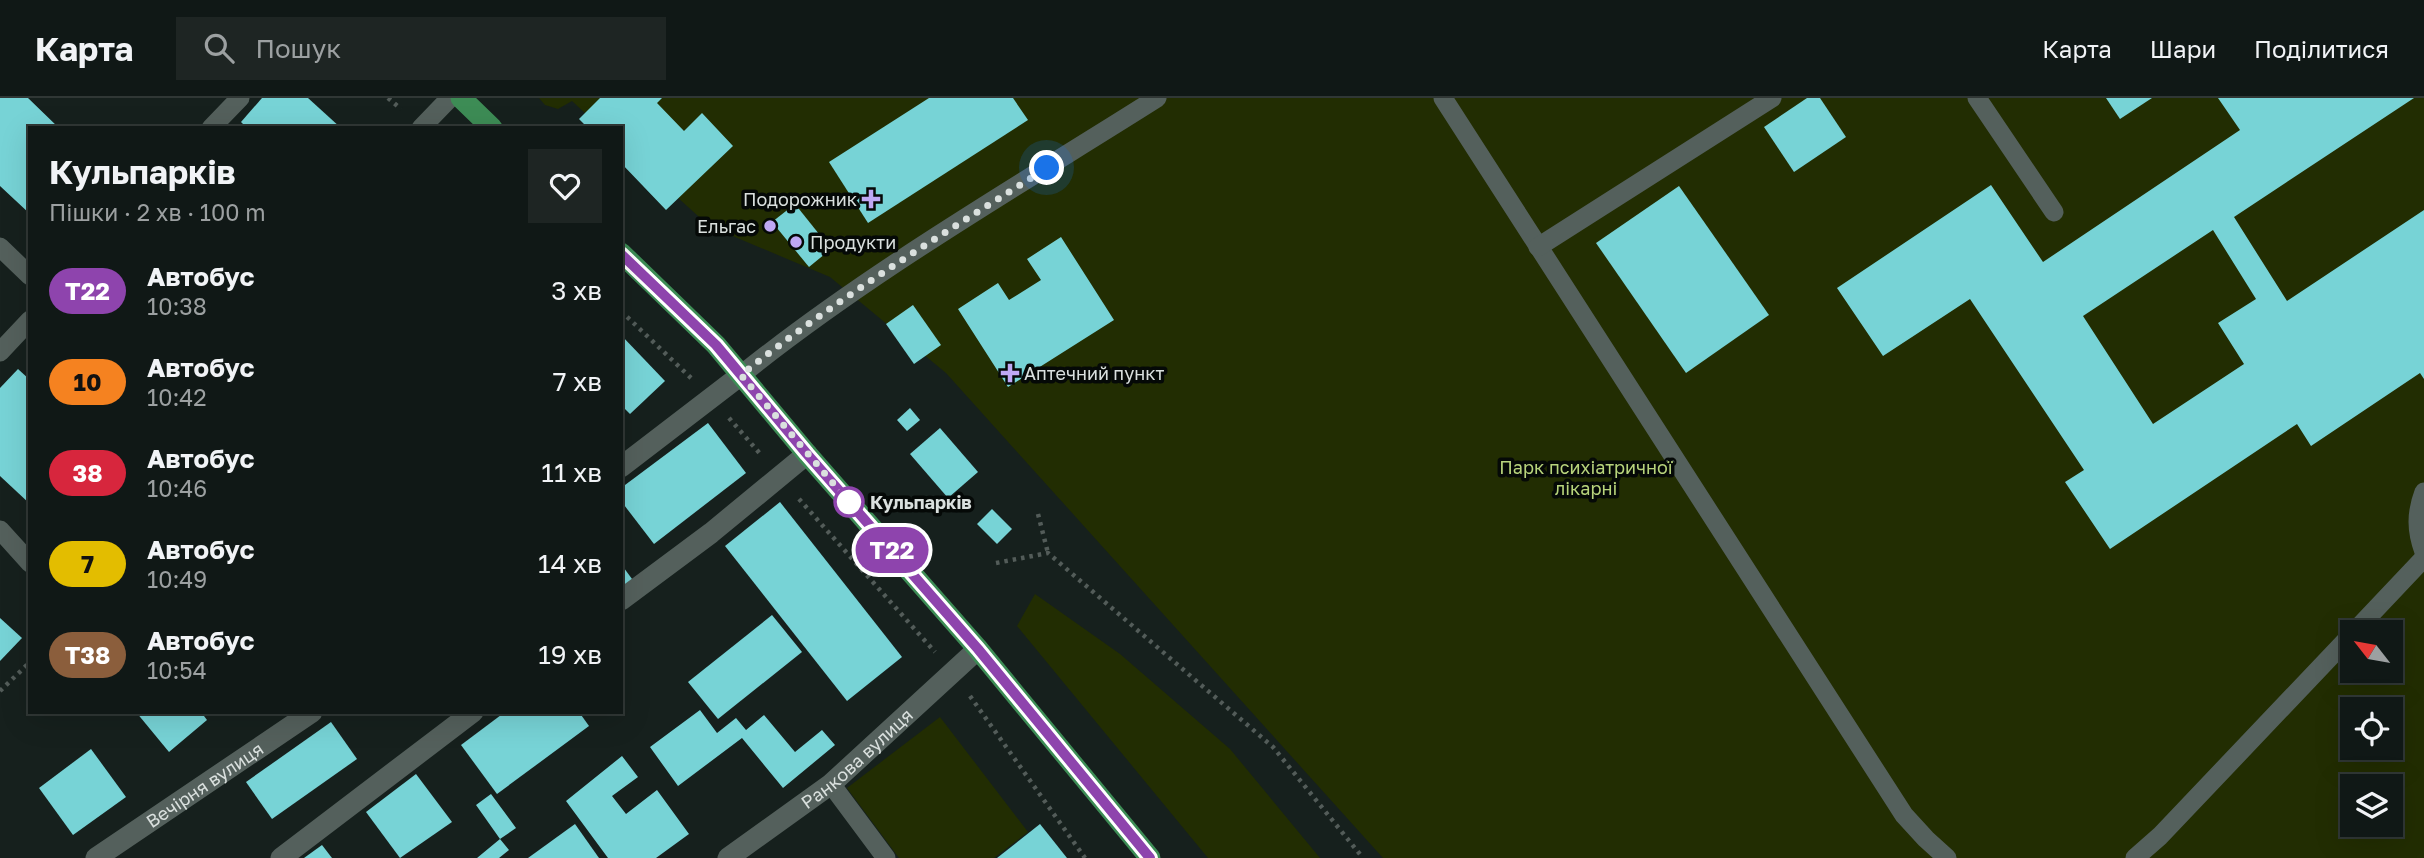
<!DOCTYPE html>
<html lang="uk">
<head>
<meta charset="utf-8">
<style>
  body { margin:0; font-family:"Golos Text",sans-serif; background:#1e2523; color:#f1f3f6; height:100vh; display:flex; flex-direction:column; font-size:26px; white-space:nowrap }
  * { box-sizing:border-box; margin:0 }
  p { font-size:23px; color:#9ca0a1 }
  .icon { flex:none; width:38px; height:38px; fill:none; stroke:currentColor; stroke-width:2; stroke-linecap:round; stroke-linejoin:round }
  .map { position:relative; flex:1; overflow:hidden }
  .sheet { position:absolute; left:28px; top:28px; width:595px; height:588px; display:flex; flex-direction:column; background:#101816; border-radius:0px; box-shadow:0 7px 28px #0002,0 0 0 2px #303735 }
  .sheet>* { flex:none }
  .badge { padding:0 14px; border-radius:23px; font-size:24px; line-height:46px }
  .needle { width:46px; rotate:301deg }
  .buttons { position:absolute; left:2340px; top:522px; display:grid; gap:14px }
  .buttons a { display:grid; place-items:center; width:63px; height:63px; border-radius:0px; background:#101816; box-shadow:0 7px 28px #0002,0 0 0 2px #303735; font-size:35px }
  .you { position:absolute; width:35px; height:35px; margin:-18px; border:5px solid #fff; border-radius:50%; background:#1a73e8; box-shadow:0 0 0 10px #1a73e833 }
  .map>.badge { position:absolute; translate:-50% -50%; box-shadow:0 0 0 4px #fff }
  .round { display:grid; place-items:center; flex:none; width:74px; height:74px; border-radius:0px; background:#1e2523 }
  .headline { display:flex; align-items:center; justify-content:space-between; height:119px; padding:0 21px }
  h1 { font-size:33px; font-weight:700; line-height:52px }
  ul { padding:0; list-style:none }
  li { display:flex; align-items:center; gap:21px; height:91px; padding:0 21px }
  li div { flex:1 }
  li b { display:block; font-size:26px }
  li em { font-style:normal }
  li .badge { min-width:77px; font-weight:700; text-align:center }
  header { display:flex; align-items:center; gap:42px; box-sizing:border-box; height:98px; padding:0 35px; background:#101816; border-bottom:2px solid #303735 }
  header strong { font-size:33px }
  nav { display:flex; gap:38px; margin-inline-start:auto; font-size:24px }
  .search { width:490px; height:63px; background:#1e2523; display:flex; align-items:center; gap:18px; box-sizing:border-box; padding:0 24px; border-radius:0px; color:#9ca0a1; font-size:26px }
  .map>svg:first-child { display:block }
  .green { fill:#222d02; fill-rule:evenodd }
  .building { fill:#77d3d6; fill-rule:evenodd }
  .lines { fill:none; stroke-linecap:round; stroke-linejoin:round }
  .path { stroke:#535c59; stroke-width:4.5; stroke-dasharray:3.5 5; stroke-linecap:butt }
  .lane { stroke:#54605c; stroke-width:19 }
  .street { stroke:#54605c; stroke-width:21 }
  .primary { stroke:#3d8c55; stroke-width:21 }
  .line-casing { stroke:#fff; stroke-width:16 }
  .line { stroke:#8e44ad; stroke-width:10 }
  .walk { stroke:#dae0de; stroke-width:7; stroke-dasharray:0 12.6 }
  .poi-dot { fill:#bfa8f4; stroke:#050907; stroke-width:2.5 }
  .stop-dot { fill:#fff; stroke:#8e44ad; stroke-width:3.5 }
  .labels { text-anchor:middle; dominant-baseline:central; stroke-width:7; stroke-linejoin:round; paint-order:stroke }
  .poi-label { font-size:18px; fill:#dae0de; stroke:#050907; text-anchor:end }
  .park-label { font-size:18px; fill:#b8d47c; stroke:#050907 }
  .stop-label { font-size:18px; font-weight:bold; fill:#dae0de; stroke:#050907; text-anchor:start }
  .street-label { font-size:18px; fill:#dae0de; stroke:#050907 }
</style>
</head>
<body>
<header>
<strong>Карта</strong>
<div class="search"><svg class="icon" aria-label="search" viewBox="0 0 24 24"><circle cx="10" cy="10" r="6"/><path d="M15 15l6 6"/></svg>Пошук</div>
<nav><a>Карта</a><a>Шари</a><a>Поділитися</a></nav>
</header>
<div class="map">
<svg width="2424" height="760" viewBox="0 0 2424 760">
  <rect width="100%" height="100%" fill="#16201d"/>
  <g class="green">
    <path d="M539,0H2424V760H1383L946,275L830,179L709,128L621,48V30H601L572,3L558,11L545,7ZM2352,534H2390V572H2352ZM2352,611H2390V649H2352ZM2352,688H2390V726H2352Z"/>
    <polygon points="1035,496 1120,556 1230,651 1320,760 1208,760 1017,528"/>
    <polygon points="940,619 1028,734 994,760 899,760 847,690"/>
  </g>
  <g class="building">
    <polygon points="0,0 28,0 59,30 30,30 30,116 0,88"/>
    <polygon points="262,0 308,0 341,30 247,30 241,24"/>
    <polygon points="600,0 662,0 657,5 684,33 702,15 733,48 666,112 621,65 621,30 588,30 579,21"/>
    <polygon points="929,0 1013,0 1028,22 868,125 829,64"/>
    <polygon points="1807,0 1820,0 1846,39 1794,74 1764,29"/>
    <polygon points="2106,0 2152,0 2120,21"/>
    <path d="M2218,0H2414L2234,119L2287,203L2424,112V281L2420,275L2311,348L2297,326L2110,451L2065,384L2084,372L1970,201L1883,258L1837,190L1991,87L2043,164L2240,32ZM2213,132L2256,201L2218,225L2244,266L2153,326L2083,218Z"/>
    <polygon points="1679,88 1769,217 1686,275 1596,145"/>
    <polygon points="795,106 831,151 809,169 772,124"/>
    <polygon points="1061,139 1114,222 1008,289 958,211 998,185 1009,202 1041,182 1027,161"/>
    <polygon points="913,207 941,247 914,266 886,226"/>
    <polygon points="621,237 665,283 630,316 621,307"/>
    <polygon points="18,271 30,282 30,406 0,378 0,290"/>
    <polygon points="910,310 920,322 907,333 897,322"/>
    <polygon points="708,325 746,375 654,446 621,403 621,390"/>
    <polygon points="940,330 978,374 948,400 910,356"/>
    <polygon points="780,404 902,559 847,603 725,448"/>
    <polygon points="992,411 1012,431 997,446 977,426"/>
    <polygon points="621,466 635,485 621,495"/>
    <polygon points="772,517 802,554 718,621 688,584"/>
    <polygon points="0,520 22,540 0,563"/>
    <polygon points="700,612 717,635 736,620 746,632 764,617 795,654 822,632 835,647 783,690 742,640 678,688 650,649"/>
    <polygon points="136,614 201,614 207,622 169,654"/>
    <polygon points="505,614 579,614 589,628 497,696 461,647"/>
    <polygon points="331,624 357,661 272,721 246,684"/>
    <polygon points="91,651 126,699 73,737 39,690"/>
    <polygon points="622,658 638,679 612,698 626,716 657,692 689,736 656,760 608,760 566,703"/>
    <polygon points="416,676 452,724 400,760 366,714"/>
    <polygon points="491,696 516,730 500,741 509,752 499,760 477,760 500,741 476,707"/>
    <polygon points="575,726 599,760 528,760"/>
    <polygon points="1040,726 1067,760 997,760"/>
    <polygon points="322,747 332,760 304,760"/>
  </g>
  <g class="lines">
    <g class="path">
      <polyline points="388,0 401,11"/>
      <polyline points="621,213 691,280"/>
      <polyline points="729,320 762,358"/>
      <polyline points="799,401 935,554"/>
      <polyline points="1038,416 1048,455"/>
      <polyline points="996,465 1048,455 1273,649 1363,760"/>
      <polyline points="0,593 30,564"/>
      <polyline points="970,598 1085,760"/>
    </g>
    <g class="lane">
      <polyline points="1443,0 1904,717 1926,741 1947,760"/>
      <polyline points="1977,0 2054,114"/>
      <polyline points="211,30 240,0"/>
      <polyline points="421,30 450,0"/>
      <polyline points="0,149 30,178"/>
      <polyline points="1538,149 1772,0"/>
      <polyline points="0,254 30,222"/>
      <path d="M741,277C869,174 1018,88 1157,0"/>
      <path d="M2424,394C2416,415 2416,432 2424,454"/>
      <polyline points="0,432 30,465"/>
      <polyline points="2354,534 2424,460"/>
      <polyline points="831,686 886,760"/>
      <polyline points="2135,760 2160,738 2352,536"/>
    </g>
    <g class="street">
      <polyline points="621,369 741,277"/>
      <polyline points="621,502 711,435 807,356"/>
      <path id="s1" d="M96,760L312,614"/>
      <polyline points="281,760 473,614"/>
      <path id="s2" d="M728,760L831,686L978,551"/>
    </g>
    <g class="primary">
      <polyline points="461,0 492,30"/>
      <polyline points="621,155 716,247 807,356 978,551 1150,760"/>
    </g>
  </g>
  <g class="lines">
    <defs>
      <polyline id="line" points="621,156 716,247 807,356 978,551 1150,760"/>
    </defs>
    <use href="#line" class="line-casing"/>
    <use href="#line" class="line"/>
    <path class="walk" d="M849,404L741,277C837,200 943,136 1047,70"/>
  </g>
  <g class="poi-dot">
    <path d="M867.5 90.5h7v7h7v7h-7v7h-7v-7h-7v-7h7z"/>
    <circle cx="770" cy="128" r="7"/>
    <circle cx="796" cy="144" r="7"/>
    <path d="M1006.5 264.5h7v7h7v7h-7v7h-7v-7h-7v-7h7z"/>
  </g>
  <circle class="stop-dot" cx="849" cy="404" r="14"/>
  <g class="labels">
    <g class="poi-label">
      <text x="857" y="101">Подорожник</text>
      <text x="756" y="128">Ельгас</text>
      <text x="810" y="144" text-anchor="start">Продукти</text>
      <text x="1024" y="275" text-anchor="start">Аптечний пункт</text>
    </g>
    <g class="park-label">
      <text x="1586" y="369">Парк психіатричної<tspan x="1586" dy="21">лікарні</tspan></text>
    </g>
    <g class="stop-label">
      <text x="870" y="404">Кульпарків</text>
    </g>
    <g class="street-label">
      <text stroke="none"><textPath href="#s2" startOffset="163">Ранкова вулиця</textPath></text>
      <text stroke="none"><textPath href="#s1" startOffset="131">Вечірня вулиця</textPath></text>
    </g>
  </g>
</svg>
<div class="buttons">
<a><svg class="needle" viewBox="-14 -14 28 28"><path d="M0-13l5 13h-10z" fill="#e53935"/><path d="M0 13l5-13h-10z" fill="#9ca0a1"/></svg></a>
<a><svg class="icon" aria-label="locate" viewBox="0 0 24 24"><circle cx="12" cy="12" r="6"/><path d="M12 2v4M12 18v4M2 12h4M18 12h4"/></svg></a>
<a><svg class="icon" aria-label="layers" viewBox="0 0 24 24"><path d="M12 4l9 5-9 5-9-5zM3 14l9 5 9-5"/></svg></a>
</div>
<div class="you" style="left:1047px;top:70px"></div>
<b class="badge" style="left:892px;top:452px;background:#8e44ad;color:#fff">Т22</b>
<section class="sheet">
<div class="headline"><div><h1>Кульпарків</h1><p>Пішки · 2 хв · 100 m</p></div><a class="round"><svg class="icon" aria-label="heart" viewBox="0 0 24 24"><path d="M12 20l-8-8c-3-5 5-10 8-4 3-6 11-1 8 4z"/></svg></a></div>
<ul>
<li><span class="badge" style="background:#8e44ad;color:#fff">Т22</span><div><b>Автобус</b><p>10:38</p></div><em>3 хв</em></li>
<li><span class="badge" style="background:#f58220;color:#111">10</span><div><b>Автобус</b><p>10:42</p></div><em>7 хв</em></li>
<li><span class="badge" style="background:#d7263d;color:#fff">38</span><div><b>Автобус</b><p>10:46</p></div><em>11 хв</em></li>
<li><span class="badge" style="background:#e3bd00;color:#111">7</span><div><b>Автобус</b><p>10:49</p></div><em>14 хв</em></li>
<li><span class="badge" style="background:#8b5e3c;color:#fff">Т38</span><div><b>Автобус</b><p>10:54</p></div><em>19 хв</em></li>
</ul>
</section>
</div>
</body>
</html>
